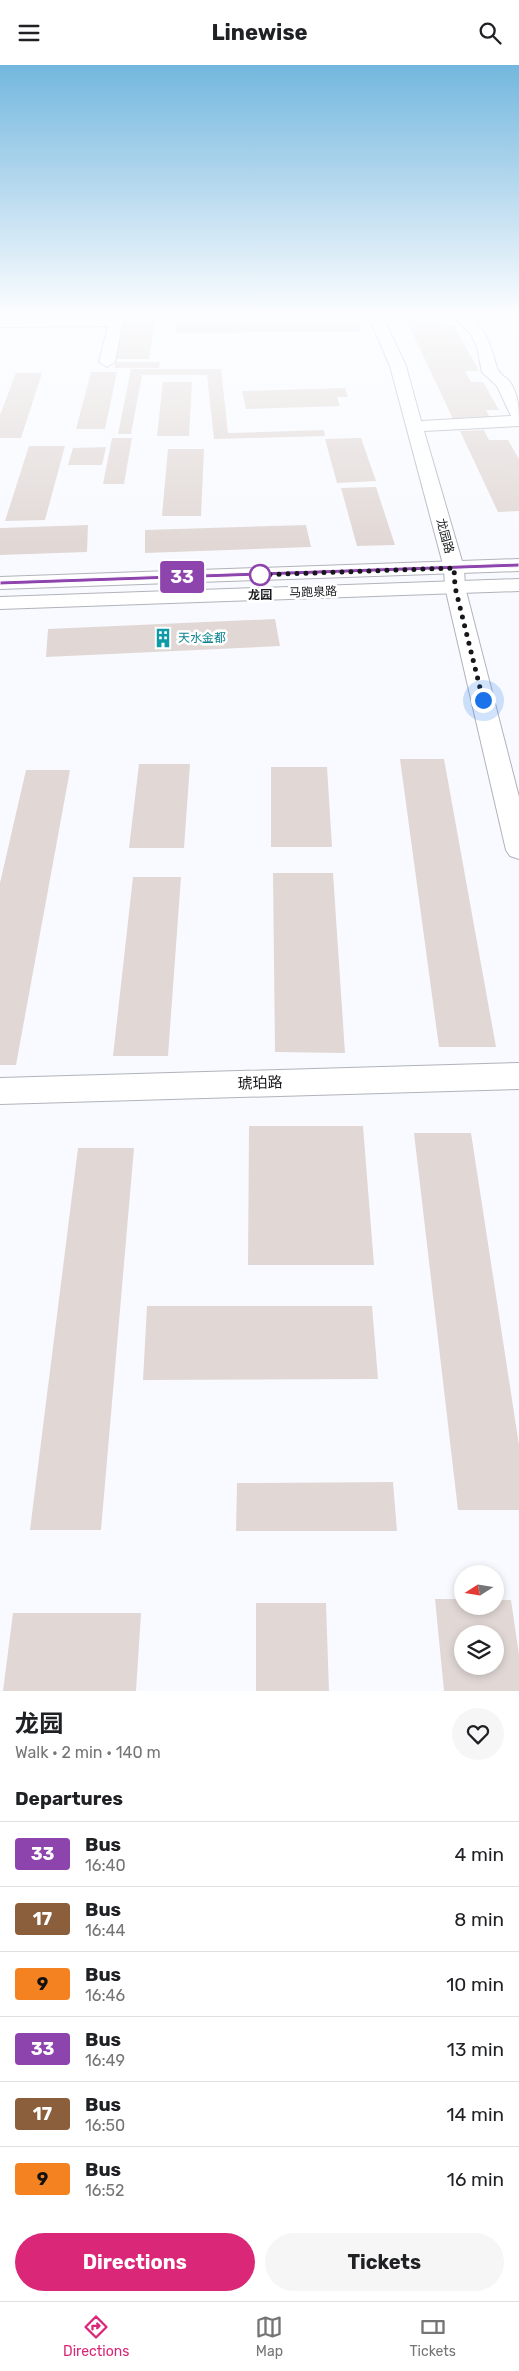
<!DOCTYPE html>
<html lang="en">
<head>
<meta charset="utf-8">
<style>
  body { margin:0; font-family:Rubik,"Noto Sans SC",sans-serif; background:#f6f6f6; color:#202124; height:100vh; display:flex; flex-direction:column; font-size:19px; white-space:nowrap }
  * { box-sizing:border-box; margin:0 }
  p { font-size:16px; color:#757577 }
  .icon { flex:none; width:28px; height:28px; fill:none; stroke:currentColor; stroke-width:2; stroke-linecap:round; stroke-linejoin:round }
  .map { position:relative; height:1626px; overflow:hidden }
  .panel { display:flex; flex-direction:column; background:#fff; flex:1 }
  .panel>* { flex:none }
  .badge { padding:0 10px; border-radius:4px; font-size:18px; line-height:32px }
  .needle { width:32px; rotate:258deg }
  .controls { position:absolute; left:454px; top:1500px; display:grid; gap:10px }
  .controls a { display:grid; place-items:center; width:50px; height:50px; border-radius:50%; background:#fff; box-shadow:0 2px 8px #0003; font-size:25px }
  .you { position:absolute; width:25px; height:25px; margin:-12px; border:4px solid #fff; border-radius:50%; background:#1a73e8; box-shadow:0 0 0 8px #1a73e833 }
  .map>.badge { position:absolute; translate:-50% -50%; box-shadow:0 0 0 2px #fff }
  h2 { padding:0 15px; font-size:19px; line-height:45px }
  .round { display:grid; place-items:center; flex:none; width:52px; height:52px; border-radius:26px; background:#f6f6f6 }
  .headline { display:flex; align-items:center; justify-content:space-between; height:85px; padding:0 15px }
  h1 { font-size:24px; font-weight:700; line-height:38px }
  .cta { display:flex; gap:10px; margin-top:auto; padding:10px 15px }
  .cta a { flex:1; height:58px; border-radius:30px; background:#db2777; color:#fff; font-size:20px; font-weight:700; line-height:58px; text-align:center }
  .cta a+a { background:#f6f6f6; color:#202124 }
  ul { padding:0; list-style:none }
  li { display:flex; align-items:center; gap:15px; height:65px; padding:0 15px; border-top:1px solid #e0e0e0 }
  li div { flex:1 }
  li b { display:block; font-size:19px }
  li em { font-style:normal }
  li .badge { min-width:55px; font-weight:700; text-align:center }
  header { display:flex; justify-content:space-between; align-items:center; height:65px; padding:0 15px; background:#fff; font-size:22px; font-weight:700 }
  .tabs { display:flex; justify-content:space-around; align-items:center; height:70px; border-top:1px solid #e0e0e0; background:#fff; font-size:14px; color:#757577 }
  .tabs a { display:grid; justify-items:center; gap:2px }
  .tabs .current { color:#db2777 }
  .map>svg:first-child { display:block }
  .building { fill:#e1d8d5; fill-rule:evenodd }
  .lines { fill:none; stroke-linecap:round; stroke-linejoin:round }
  .street-casing { stroke:#b1b3bb; stroke-width:2 }
  .primary-casing { stroke:#b1b3bb; stroke-width:2 }
  .street { fill:#fff; fill-rule:evenodd }
  .primary { fill:#fff; fill-rule:evenodd }
  .line { fill:#8e44ad; stroke:#fff }
  .walk { stroke:#16171a; stroke-width:5; stroke-dasharray:0 9 }
  .stop-dot { fill:#fff; stroke:#8e44ad; stroke-width:2.5 }
  .labels { text-anchor:middle; dominant-baseline:central; stroke-width:5; stroke-linejoin:round; paint-order:stroke }
  .far-street-label { font-size:12px; fill:#16171a; stroke:#fff }
  .far-stop-label { font-size:12px; font-weight:bold; fill:#16171a; stroke:#fff }
  .far-culture-label { font-size:12px; fill:#0d838f; stroke:#fff; text-anchor:start }
  .street-label { font-size:15px; fill:#16171a; stroke:#fff }
</style>
</head>
<body>
<header><svg class="icon" aria-label="menu" viewBox="0 0 24 24"><path d="M4 6h16M4 12h16M4 18h16"/></svg>Linewise<svg class="icon" aria-label="search" viewBox="0 0 24 24"><circle cx="10" cy="10" r="6"/><path d="M15 15l6 6"/></svg></header>
<div class="map">
<svg width="519" height="1626" viewBox="0 0 519 1626">
  <rect width="100%" height="100%" fill="#f9faff"/>
  <g class="building">
    <polygon points="58,250 90,250 89,254 57,254"/>
    <polygon points="176,250 211,250 211,257 359,256 361,267 175,268"/>
    <polygon points="225,250 287,250 287,252 226,253"/>
    <polygon points="404,250 436,250 442,262 454,261 479,306 465,306 471,317 483,317 499,345 486,345 490,353 453,354"/>
    <polygon points="125,253 155,253 149,294 116,294"/>
    <polygon points="116,297 160,297 159,303 114,303"/>
    <polygon points="131,304 221,304 228,368 324,365 325,371 214,374 207,310 142,310 131,369 118,369"/>
    <polygon points="91,307 117,307 105,364 76,364"/>
    <polygon points="16,308 42,308 21,373 0,373 0,350"/>
    <polygon points="163,317 192,317 189,371 157,371"/>
    <polygon points="345,323 348,332 337,332 340,341 246,344 242,326"/>
    <polygon points="484,365 489,375 508,375 519,394 519,446 498,447 460,366"/>
    <polygon points="112,373 132,373 124,419 103,419"/>
    <polygon points="361,373 376,416 337,418 325,374"/>
    <polygon points="29,381 65,381 45,455 5,456"/>
    <polygon points="106,382 102,400 68,400 73,383"/>
    <polygon points="168,384 204,384 201,451 162,451"/>
    <polygon points="376,422 395,480 357,481 341,423"/>
    <polygon points="88,460 87,487 0,490 0,463"/>
    <polygon points="306,460 311,482 145,488 145,465"/>
    <polygon points="275,554 280,581 46,592 48,564"/>
    <polygon points="400,694 444,694 496,982 439,982"/>
    <polygon points="139,699 190,699 184,783 129,783"/>
    <polygon points="271,702 327,702 332,782 271,782"/>
    <polygon points="26,705 70,705 16,1000 0,1000 0,818"/>
    <polygon points="273,808 333,808 345,988 275,987"/>
    <polygon points="133,812 181,812 168,991 113,991"/>
    <polygon points="249,1061 363,1061 374,1200 248,1200"/>
    <polygon points="414,1068 471,1068 519,1380 519,1445 458,1445"/>
    <polygon points="78,1083 134,1083 101,1465 30,1465"/>
    <polygon points="147,1241 372,1241 378,1314 143,1315"/>
    <polygon points="393,1417 397,1466 236,1466 237,1418"/>
    <path d="M435,1534H462V1541H495V1535H511L519,1590V1626H444ZM462,1569H495V1601H462Z"/>
    <polygon points="256,1538 326,1538 329,1626 256,1626"/>
    <polygon points="13,1548 141,1548 136,1626 3,1626"/>
  </g>
  <g class="lines">
    <defs>
      <g id="street">
        <polygon points="110,250 124,250 115,297 107,302 99,297 108,261 0,262 0,254 109,253"/>
        <path d="M368,250H382L406,301L421,356L511,351L497,321L482,307L477,282L471,269L451,250H468C487,264 491,282 497,303C499,309 506,312 510,317C519,330 519,345 519,361L424,366L464,503L465,522L519,732V794L510,791L506,785L445,522L444,503L390,301Z"/>
        <polygon points="519,998 519,1024 0,1039 0,1013"/>
      </g>
      <g id="primary">
        <polygon points="519,494 519,506 0,524 0,512"/>
        <polygon points="519,514 519,526 0,544 0,532"/>
      </g>
    </defs>
    <use href="#street" class="street-casing"/>
    <use href="#primary" class="primary-casing"/>
    <use href="#street" class="street"/>
    <use href="#primary" class="primary"/>
  </g>
  <linearGradient id="sky" x2="0" y2="1"><stop stop-color="#73b7de"/><stop offset="0.52" stop-color="#fcfdff"/><stop offset="1" stop-color="#fcfdff" stop-opacity="0"/></linearGradient>
  <rect width="519" height="478" fill="url(#sky)"/>
  <polygon class="line" points="519,498 519,502 0,520 0,516"/>
  <g class="lines">
    <polyline class="walk" points="260,510 256,510 454,503 455,522 483,635"/>
  </g>
  <defs>
    <symbol id="building-bare" viewBox="-9 -9 18 18"><path d="M-4-6H4V6H1V3H-1V6H-4ZM-2.5-4.3h1.7v1.8h-1.7ZM.8-4.3h1.7v1.8H.8ZM-2.5-1h1.7V.8h-1.7ZM.8-1h1.7V.8H.8Z" fill="#0f9aa8" stroke="#fff" stroke-width="2.5" paint-order="stroke"/></symbol>
  </defs>
  <g fill-rule="evenodd">
    <use href="#building-bare" x="149" y="559" width="28" height="28"/>
  </g>
  <circle class="stop-dot" cx="260" cy="510" r="10"/>
  <g class="labels">
    <g class="far-street-label">
      <text transform="translate(445 471) rotate(75)">龙园路</text>
      <text transform="translate(313 527) rotate(-2)">马跑泉路</text>
    </g>
    <g class="far-stop-label">
      <text x="260" y="530">龙园</text>
    </g>
    <g class="far-culture-label">
      <text x="178" y="573">天水金都</text>
    </g>
    <g class="street-label">
      <text transform="translate(260 1018) rotate(-2)">琥珀路</text>
    </g>
  </g>
</svg>
<div class="controls">
<a><svg class="needle" viewBox="-14 -14 28 28"><path d="M0-13l5 13h-10z" fill="#e53935"/><path d="M0 13l5-13h-10z" fill="#757577"/></svg></a>
<a><svg class="icon" aria-label="layers" viewBox="0 0 24 24"><path d="M12 4l9 5-9 5-9-5zM3 14l9 5 9-5"/></svg></a>
</div>
<div class="you" style="left:483px;top:635px"></div>
<b class="badge" style="left:182px;top:512px;background:#8e44ad;color:#fff">33</b>
</div>
<section class="panel">
<div class="headline"><div><h1>龙园</h1><p>Walk · 2 min · 140 m</p></div><a class="round"><svg class="icon" aria-label="heart" viewBox="0 0 24 24"><path d="M12 20l-8-8c-3-5 5-10 8-4 3-6 11-1 8 4z"/></svg></a></div>
<h2>Departures</h2>
<ul>
<li><span class="badge" style="background:#8e44ad;color:#fff">33</span><div><b>Bus</b><p>16:40</p></div><em>4 min</em></li>
<li><span class="badge" style="background:#8b5e3c;color:#fff">17</span><div><b>Bus</b><p>16:44</p></div><em>8 min</em></li>
<li><span class="badge" style="background:#f58220;color:#111">9</span><div><b>Bus</b><p>16:46</p></div><em>10 min</em></li>
<li><span class="badge" style="background:#8e44ad;color:#fff">33</span><div><b>Bus</b><p>16:49</p></div><em>13 min</em></li>
<li><span class="badge" style="background:#8b5e3c;color:#fff">17</span><div><b>Bus</b><p>16:50</p></div><em>14 min</em></li>
<li><span class="badge" style="background:#f58220;color:#111">9</span><div><b>Bus</b><p>16:52</p></div><em>16 min</em></li>
</ul>
<div class="cta"><a>Directions</a><a>Tickets</a></div>
</section>
<nav class="tabs">
<a class="current"><svg class="icon" aria-label="directions" viewBox="0 0 24 24"><path d="M12 3l9 9-9 9-9-9zM9 14v-3h6M13 9l2 2-2 2"/></svg>Directions</a>
<a><svg class="icon" aria-label="map" viewBox="0 0 24 24"><path d="M3 6l6-2 6 2 6-2v14l-6 2-6-2-6 2zM9 4v14M15 6v14"/></svg>Map</a>
<a><svg class="icon" aria-label="tickets" viewBox="0 0 24 24"><path d="M3 7h18v10H3zM15 7v10"/></svg>Tickets</a>
</nav>
</body>
</html>
